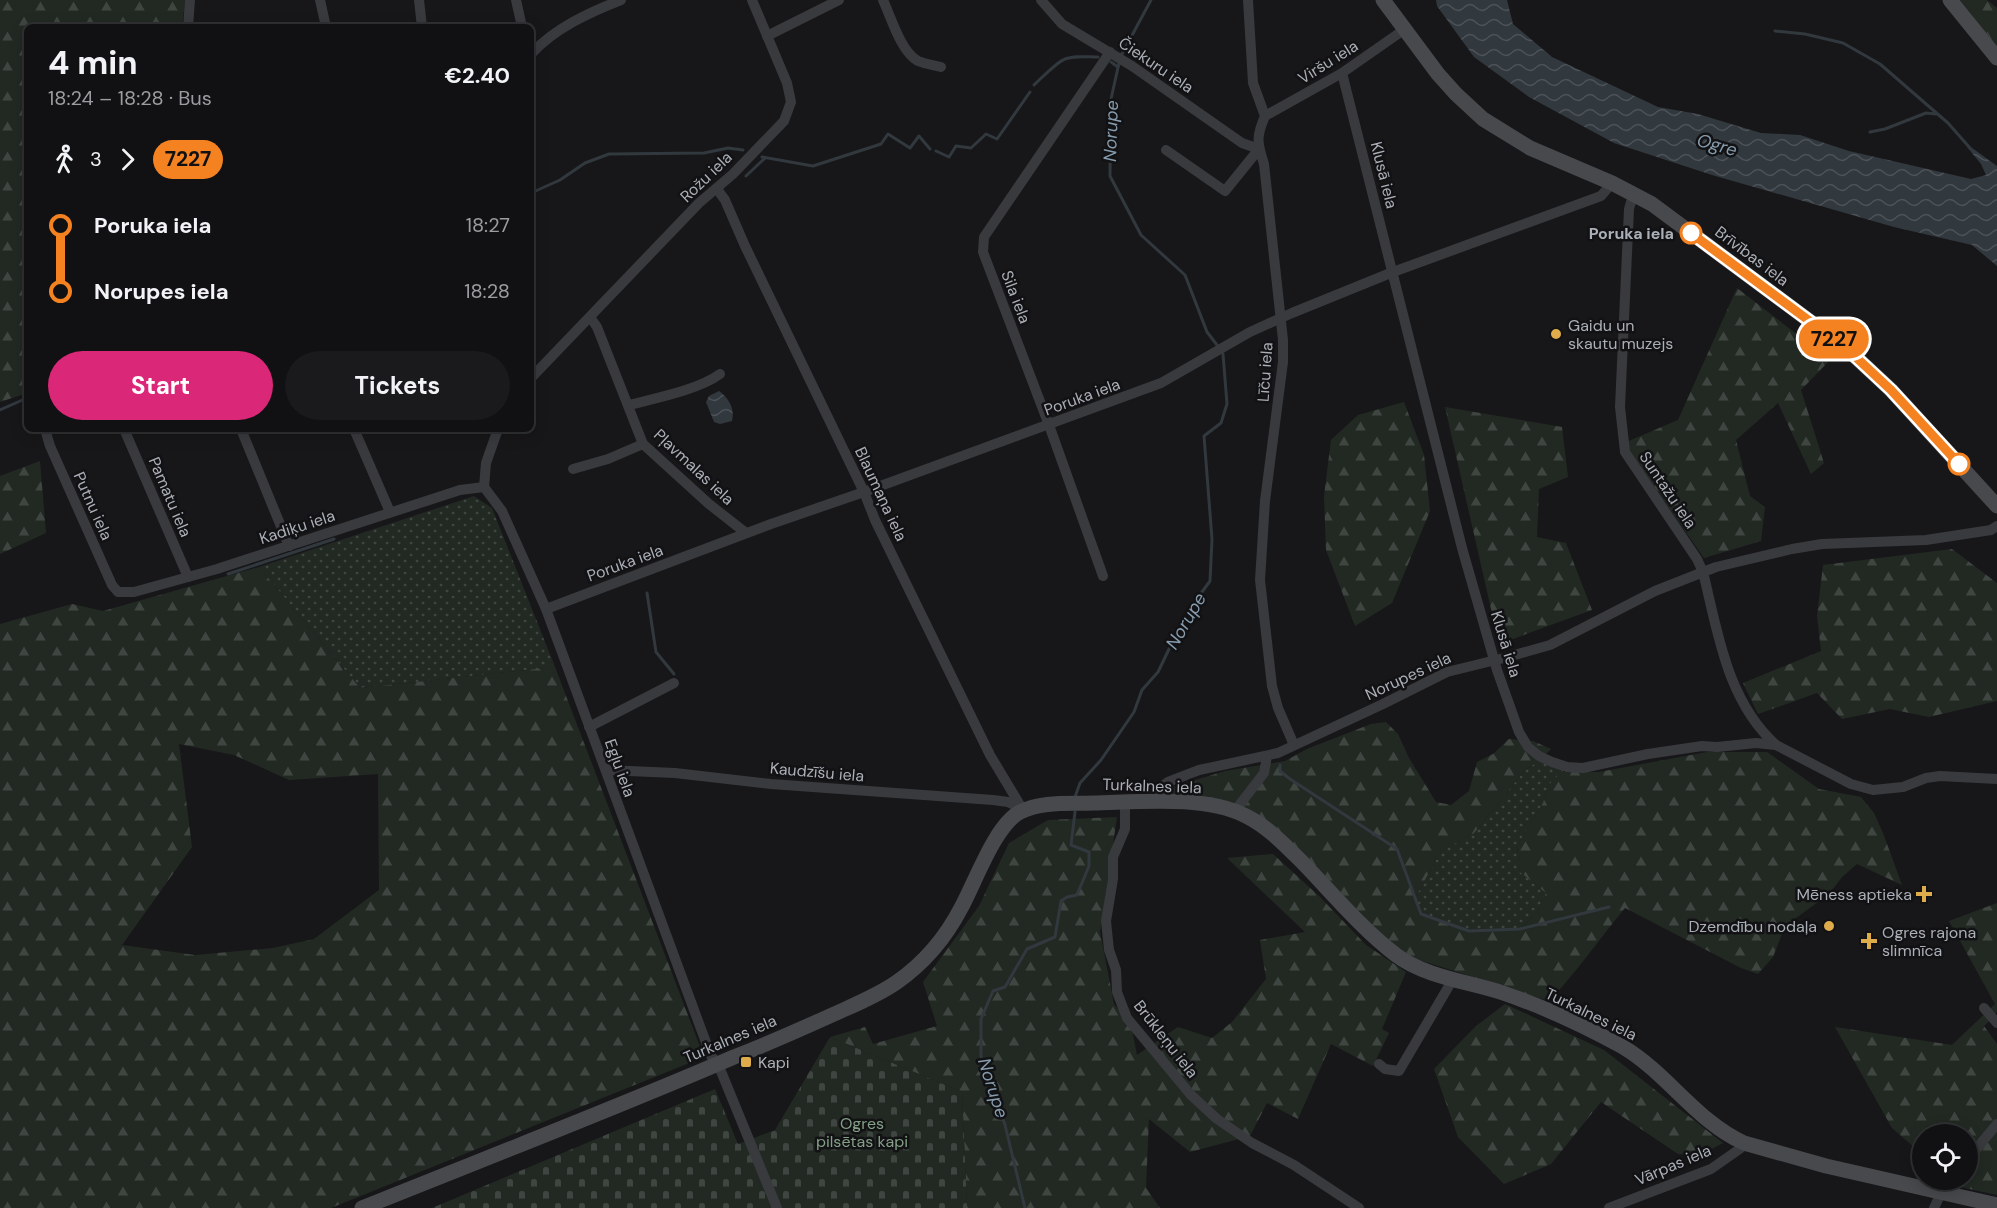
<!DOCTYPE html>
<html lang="en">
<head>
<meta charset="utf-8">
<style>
  body { margin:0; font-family:"DM Sans",sans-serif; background:#1a1a1c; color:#f1f3f6; height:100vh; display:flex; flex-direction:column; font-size:22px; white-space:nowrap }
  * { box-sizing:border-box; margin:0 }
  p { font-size:20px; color:#9c9da0 }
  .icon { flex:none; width:33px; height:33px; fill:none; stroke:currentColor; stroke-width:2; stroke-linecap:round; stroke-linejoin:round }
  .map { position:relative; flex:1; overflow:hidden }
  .panel { position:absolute; left:24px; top:24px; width:510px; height:408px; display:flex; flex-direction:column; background:#111113; border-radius:9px; box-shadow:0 3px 15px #0003,0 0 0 2px #303133 }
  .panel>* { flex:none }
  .badge { padding:0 12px; border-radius:20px; font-size:21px; line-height:39px }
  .fabs { position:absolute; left:1912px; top:1124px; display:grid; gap:12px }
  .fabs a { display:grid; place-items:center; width:66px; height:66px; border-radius:50%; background:#111113; box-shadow:0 3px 15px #0003,0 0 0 2px #303133; font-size:30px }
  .map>.badge { position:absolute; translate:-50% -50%; box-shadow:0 0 0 3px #fff }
  .legs { display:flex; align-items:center; gap:9px; height:66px; padding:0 24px; font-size:20px }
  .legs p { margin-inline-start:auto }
  .head { display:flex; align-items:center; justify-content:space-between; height:102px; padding:0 24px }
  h1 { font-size:33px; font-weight:700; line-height:45px }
  .cta { display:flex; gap:12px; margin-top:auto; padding:12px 24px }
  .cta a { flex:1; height:69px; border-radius:36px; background:#db2777; color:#fff; font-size:24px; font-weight:700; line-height:69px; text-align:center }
  .cta a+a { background:#1a1a1c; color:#f1f3f6 }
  ul { padding:0 24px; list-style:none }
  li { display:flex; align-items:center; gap:21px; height:66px; font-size:22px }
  li i { display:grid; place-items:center; width:9px; height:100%; margin:0 8px; background:currentColor }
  li i::after { content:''; width:15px; height:15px; margin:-8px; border:4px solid; border-radius:50%; background:#111113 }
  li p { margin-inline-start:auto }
  li:first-child i { background:linear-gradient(#0000 50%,currentColor 0) }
  li:last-child i { background:linear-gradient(currentColor 50%,#0000 0) }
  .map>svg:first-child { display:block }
  .grass { fill:url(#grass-dots) }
  .forest { fill:url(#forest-firs); fill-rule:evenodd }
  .cemetery { fill:url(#cemetery-stones) }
  .water { fill:url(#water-waves) }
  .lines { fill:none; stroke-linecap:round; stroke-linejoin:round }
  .stream { stroke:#31383e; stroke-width:3 }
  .street { stroke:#393a3e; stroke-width:10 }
  .secondary { stroke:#47494d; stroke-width:15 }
  .line-1-casing { stroke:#fff; stroke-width:14 }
  .line-1 { stroke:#f58220; stroke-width:9 }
  .stop-1-dot { fill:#fff; stroke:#f58220; stroke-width:3 }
  .poi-dot { fill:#deac4b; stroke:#121214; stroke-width:2 }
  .labels { text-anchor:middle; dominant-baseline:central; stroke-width:5; stroke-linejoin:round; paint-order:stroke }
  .street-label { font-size:16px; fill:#abafb7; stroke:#121214 }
  .stop-label { font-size:16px; font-weight:bold; fill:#abafb7; stroke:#121214; text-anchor:end }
  .poi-label { font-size:16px; fill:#abafb7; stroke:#121214; text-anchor:start }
  .park-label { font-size:16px; fill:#84a086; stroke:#121214 }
  .water-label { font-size:18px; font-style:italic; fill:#869cae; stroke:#121214 }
</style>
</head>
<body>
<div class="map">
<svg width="1997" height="1208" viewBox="0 0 1997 1208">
  <defs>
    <pattern id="grass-dots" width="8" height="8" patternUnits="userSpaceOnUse" patternTransform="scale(1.5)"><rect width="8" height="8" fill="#222923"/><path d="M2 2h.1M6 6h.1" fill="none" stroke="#3f4641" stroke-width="1.8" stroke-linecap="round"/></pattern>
    <pattern id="forest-firs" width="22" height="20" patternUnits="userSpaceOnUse" patternTransform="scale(1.5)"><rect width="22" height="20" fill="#222923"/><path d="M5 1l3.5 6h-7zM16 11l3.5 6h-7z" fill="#3f4641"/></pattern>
    <pattern id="cemetery-stones" width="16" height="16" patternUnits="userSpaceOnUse" patternTransform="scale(1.5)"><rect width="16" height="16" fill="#222923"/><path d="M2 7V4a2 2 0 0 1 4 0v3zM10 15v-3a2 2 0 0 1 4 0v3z" fill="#3f4641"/></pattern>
    <pattern id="water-waves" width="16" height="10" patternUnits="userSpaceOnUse" patternTransform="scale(1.5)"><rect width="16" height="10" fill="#31383e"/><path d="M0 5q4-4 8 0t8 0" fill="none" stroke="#4c5258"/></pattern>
  </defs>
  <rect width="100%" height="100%" fill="#171719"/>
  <g class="grass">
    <polygon points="474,496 492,508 555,667 360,688 259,567"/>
    <polygon points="1539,761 1567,767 1548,786 1543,803 1517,846 1520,872 1546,893 1537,912 1520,929 1469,931 1421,914 1415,898 1441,851 1474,833 1525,770"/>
  </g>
  <g class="forest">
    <polygon points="0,0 185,0 182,27 27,27 27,393 0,402"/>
    <polygon points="1960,0 1987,0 1997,8 1997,46"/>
    <polygon points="1737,288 1830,360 1801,390 1824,463 1811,474 1778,403 1736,440 1750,496 1765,507 1761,541 1704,558 1624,443 1678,420"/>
    <polygon points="1404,402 1424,455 1430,511 1392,603 1355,626 1326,550 1324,496 1331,440 1358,415"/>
    <polygon points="1445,407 1562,427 1568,477 1539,489 1537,537 1566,543 1592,610 1499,644"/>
    <polygon points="40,461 46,533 0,554 0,476"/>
    <polygon points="1952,549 1997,583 1997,701 1929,717 1890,709 1842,719 1817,693 1758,714 1743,683 1821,651 1817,616 1823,565"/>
    <path d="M259,567L360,688L555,667L704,1057L331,1208H0V624L72,604L103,611ZM179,744L234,755L289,780L378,774L379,890L314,939L273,948L195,955L122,945L192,847Z"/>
    <path d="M1386,722L1398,734L1409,758L1436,802L1451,805L1469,791L1477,762L1493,754L1509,739L1533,741L1551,749L1539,761L1525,770L1474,833L1441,851L1415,898L1421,914L1469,931L1520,929L1537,912L1546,893L1520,872L1517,846L1543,803L1548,786L1561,772H1599L1707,752H1767L1819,789L1861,797L1874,813L1883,833L1902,885L1857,864L1842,877L1829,894L1785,926L1773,957L1758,974L1741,968L1625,908C1599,939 1577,972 1549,1001L1410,957L1374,933L1257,819L1133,799L1225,771L1285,761L1307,749L1353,731L1371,724Z"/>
    <polygon points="1117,817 1100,932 1114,1004 1131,1025 1137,1055 1178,1027 1212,1038 1232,1022 1266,979 1260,940 1305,932 1227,858 1273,854 1320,897 1366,945 1406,972 1382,1029 1389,1033 1373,1066 1331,1044 1298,1119 1267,1103 1250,1136 1190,1152 1149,1119 1146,1188 1160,1208 967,1208 962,1092 830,1037 865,1027 873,1044 937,1026 923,982 979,906 1009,843 1048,820"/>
    <polygon points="1997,903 1997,1012 1984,1026 1997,1044 1997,1195 1960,1187 1951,1179 1968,1179 1968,1134 1923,1134 1923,1155 1892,1128 1835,1027 1952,1045 1995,1004 1949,921"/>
    <polygon points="1505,1004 1604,1050 1723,1143 1698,1156 1678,1154 1601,1102 1551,1164 1504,1184 1458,1137 1434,1069 1476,1026"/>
  </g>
  <polygon class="cemetery" points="830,1037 962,1092 967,1208 432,1208 715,1089 738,1144 775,1130"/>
  <g class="water">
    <polygon points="1436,0 1507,0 1513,24 1552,57 1658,107 1698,114 1761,133 1800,135 1849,151 1971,179 1986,175 1981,164 1967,147 1968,145 1997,166 1997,266 1972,245 1894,227 1712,175 1614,143 1529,97 1474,57 1437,6"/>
    <path d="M719,391C729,398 735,409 732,421L720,424L714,422L706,402L709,396Z"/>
  </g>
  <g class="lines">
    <g class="stream">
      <polyline points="1775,31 1805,34 1843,43 1880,64 1948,123 1970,148"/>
      <polyline points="1122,54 1151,0"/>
      <polyline points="1111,62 1118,67"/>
      <polyline points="1119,63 1111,99 1110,176 1141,235 1185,275 1207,332 1217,345"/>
      <path d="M1034,85C1039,80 1058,62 1063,60C1073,55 1087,57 1098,57"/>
      <polyline points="1870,132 1885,129 1926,113 1936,114"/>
      <polyline points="936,151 949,157 956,146 971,148 986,134 997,139 1030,92"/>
      <polyline points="762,157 813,166 881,144 888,134 910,148 919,136 930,149"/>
      <polyline points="746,176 765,158"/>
      <polyline points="531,193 560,180 585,163 609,154 704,153 728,148 743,150"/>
      <polyline points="0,410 27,398"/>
      <polyline points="228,574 334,539"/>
      <polyline points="647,593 656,652 674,674"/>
      <polyline points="1280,765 1280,771 1290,779 1397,849 1421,914 1469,931 1520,929 1609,907"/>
      <polyline points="1075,797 1080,783 1101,760 1134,712 1142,690 1158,672 1183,620 1189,617 1191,607 1210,581 1212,539 1204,436 1221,423 1227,404 1223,354"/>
      <polyline points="1025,1208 1005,1125 981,1056 981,1019 993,991 1005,987 1027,949 1055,937 1061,901 1067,897 1077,895 1089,866 1089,852 1071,845 1075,812"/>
    </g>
    <g class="street">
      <polyline points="320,0 326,27"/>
      <polyline points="419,0 422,27"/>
      <polyline points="516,0 522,27"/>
      <path d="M883,0C891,17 901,52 918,61C925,64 934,65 941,67"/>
      <polyline points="1041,0 1062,24 1132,66 1242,143 1259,149 1225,191 1166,150"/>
      <path d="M1248,0L1253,83L1265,116C1256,137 1257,142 1264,164L1283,340V362L1265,501L1260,580L1272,686L1278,708L1294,745"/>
      <polyline points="188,27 190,0"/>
      <polyline points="767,36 839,0"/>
      <path d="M531,54C555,28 588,13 621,0"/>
      <polyline points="1342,73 1462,548 1497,670 1519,732 1528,747 1539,756 1552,762 1567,767 1583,768 1648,754 1702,746 1717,747 1756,743 1776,745 1851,784 1873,790 1903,787 1926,778 1940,776 1997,779"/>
      <polyline points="1265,116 1342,73 1405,29"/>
      <polyline points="717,189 725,200 745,246 864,492 875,520 990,755 1023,810"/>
      <path d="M1637,195L1631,202L1629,209L1620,407L1625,452L1697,559L1703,572C1718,633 1727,701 1776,745"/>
      <polyline points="590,317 597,327 643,444 709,504 746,533"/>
      <polyline points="531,378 699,203 733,174 784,121 791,102 787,83 752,0"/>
      <path d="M629,405C656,398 698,390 720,374"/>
      <polyline points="45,429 50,446 112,585 118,592 134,592 217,569 460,490 484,487"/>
      <polyline points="124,429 188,577"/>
      <polyline points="241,429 289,546"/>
      <polyline points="354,429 390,512"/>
      <polyline points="573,469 608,459 643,444"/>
      <polyline points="484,487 502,511 546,609 711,1056 718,1064 777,1208"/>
      <polyline points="484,487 486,463 498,429"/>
      <polyline points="1103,576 1049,425 983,252 984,237 1110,52"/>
      <polyline points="546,609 771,524 864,492 1161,383 1250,332 1292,313 1393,272 1601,196 1612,183"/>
      <polyline points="589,727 674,683"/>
      <polyline points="606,770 675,773 771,784 993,800 1008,802 1020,808"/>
      <polyline points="1125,802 1125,829 1113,857 1113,879 1106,921 1109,950 1116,970 1117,992 1127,1018 1191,1095 1217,1119 1252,1143 1294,1165 1359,1208"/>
      <polyline points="1159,802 1158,795 1161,787 1168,782 1199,770 1278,753 1383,704 1447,672 1504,658 1550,645 1655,591 1716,567 1792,549 1822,544 1926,540 1991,530 1997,526"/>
      <polyline points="1234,812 1264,773 1267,756"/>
      <polyline points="1984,1008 1997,1023"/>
      <polyline points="1379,1064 1385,1069 1399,1071 1453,979"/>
      <polyline points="1968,1159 1997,1124"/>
      <polyline points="1609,1208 1711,1169 1741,1148 1744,1143"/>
      <polyline points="1934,1208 1941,1193 1952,1179"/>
    </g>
    <g class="secondary">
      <polyline points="1383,0 1438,74 1456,94 1483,119 1530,148 1612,183 1652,204 1846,348 1891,390 1997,506"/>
      <polyline points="1950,0 1997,58"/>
      <path d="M362,1208C486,1158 611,1110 734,1057C767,1044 799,1030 832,1015C854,1005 877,996 897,982C924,963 946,937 961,908C975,883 995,825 1020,812C1042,801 1069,804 1093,803C1139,802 1204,795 1246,816C1268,827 1286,846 1303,863C1333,894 1362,929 1396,955C1425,977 1470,982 1503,993C1544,1007 1585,1026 1623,1047C1667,1073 1697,1122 1744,1143L1826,1166L1997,1205"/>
    </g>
  </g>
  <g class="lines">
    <defs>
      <polyline id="line-1" points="1691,233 1846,348 1891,390 1959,464"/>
    </defs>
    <use href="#line-1" class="line-1-casing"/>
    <use href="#line-1" class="line-1"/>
  </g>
  <g class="stop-1-dot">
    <circle cx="1691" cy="233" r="10"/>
    <circle cx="1959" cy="464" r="10"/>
  </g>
  <g class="poi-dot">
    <circle cx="1556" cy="334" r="6"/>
    <path d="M1921 885h6v6h6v6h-6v6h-6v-6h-6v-6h6z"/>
    <circle cx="1829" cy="926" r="6"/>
    <path d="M1866 932h6v6h6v6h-6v6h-6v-6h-6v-6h6z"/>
    <rect x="740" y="1056" width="12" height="12" rx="3"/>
  </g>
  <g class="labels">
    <g class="street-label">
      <text transform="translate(1328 62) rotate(-32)">Viršu iela</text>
      <text transform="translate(1156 65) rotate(34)">Čiekuru iela</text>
      <text transform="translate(1384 175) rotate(76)">Klusā iela</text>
      <text transform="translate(706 177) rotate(-44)">Rožu iela</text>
      <text transform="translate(1752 256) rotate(37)">Brīvības iela</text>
      <text transform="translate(1016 297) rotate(69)">Sila iela</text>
      <text transform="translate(1265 372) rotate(-86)">Līču iela</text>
      <text transform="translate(1082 397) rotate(-20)">Poruka iela</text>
      <text transform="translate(694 467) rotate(43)">Pļavmalas iela</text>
      <text transform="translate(1668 490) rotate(56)">Suntažu iela</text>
      <text transform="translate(881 494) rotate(65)">Blaumaņa iela</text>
      <text transform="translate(170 497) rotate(67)">Pamatu iela</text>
      <text transform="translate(93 506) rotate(66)">Putnu iela</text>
      <text transform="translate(297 527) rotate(-18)">Kadiķu iela</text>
      <text transform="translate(625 563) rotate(-20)">Poruka iela</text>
      <text transform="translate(1506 644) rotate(73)">Klusā iela</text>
      <text transform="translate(1408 676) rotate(-25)">Norupes iela</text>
      <text transform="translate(620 768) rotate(70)">Egļu iela</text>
      <text transform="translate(817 772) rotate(5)">Kaudzīšu iela</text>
      <text transform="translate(1152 786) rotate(2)">Turkalnes iela</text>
      <text transform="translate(1591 1014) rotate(26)">Turkalnes iela</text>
      <text transform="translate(730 1039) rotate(-23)">Turkalnes iela</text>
      <text transform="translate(1166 1039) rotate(52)">Brūkleņu iela</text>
      <text transform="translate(1673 1165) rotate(-23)">Vārpas iela</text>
    </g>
    <g class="stop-label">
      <text x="1674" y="233">Poruka iela</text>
    </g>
    <g class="poi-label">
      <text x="1568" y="325">Gaidu un<tspan x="1568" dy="18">skautu muzejs</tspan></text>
      <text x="1912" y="894" text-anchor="end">Mēness aptieka</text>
      <text x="1817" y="926" text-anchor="end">Dzemdību nodaļa</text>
      <text x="1882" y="932">Ogres rajona<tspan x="1882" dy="18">slimnīca</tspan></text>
      <text x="758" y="1062">Kapi</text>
    </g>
    <g class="park-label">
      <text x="862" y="1123">Ogres<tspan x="862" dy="18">pilsētas kapi</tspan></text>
    </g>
    <g class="water-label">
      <text transform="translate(1111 131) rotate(-88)">Norupe</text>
      <text transform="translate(1717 145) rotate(16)">Ogre</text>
      <text transform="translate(1186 621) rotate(-60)">Norupe</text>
      <text transform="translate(993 1088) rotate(72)">Norupe</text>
    </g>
  </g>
</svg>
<div class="fabs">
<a><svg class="icon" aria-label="locate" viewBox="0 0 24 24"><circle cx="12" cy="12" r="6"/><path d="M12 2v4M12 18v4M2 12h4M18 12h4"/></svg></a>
</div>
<b class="badge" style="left:1834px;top:339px;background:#f58220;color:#111">7227</b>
<section class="panel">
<div class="head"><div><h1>4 min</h1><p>18:24 – 18:28 · Bus</p></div><b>€2.40</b></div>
<div class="legs"><svg class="icon" aria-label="walk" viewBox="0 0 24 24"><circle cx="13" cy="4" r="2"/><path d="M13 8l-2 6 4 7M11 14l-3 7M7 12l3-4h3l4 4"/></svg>3<svg class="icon" aria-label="forward" viewBox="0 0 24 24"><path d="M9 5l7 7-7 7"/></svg><b class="badge" style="background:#f58220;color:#111">7227</b></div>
<ul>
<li><i style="color:#f58220"></i><b>Poruka iela</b><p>18:27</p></li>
<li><i style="color:#f58220"></i><b>Norupes iela</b><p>18:28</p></li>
</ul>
<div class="cta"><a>Start</a><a>Tickets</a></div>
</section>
</div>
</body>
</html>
